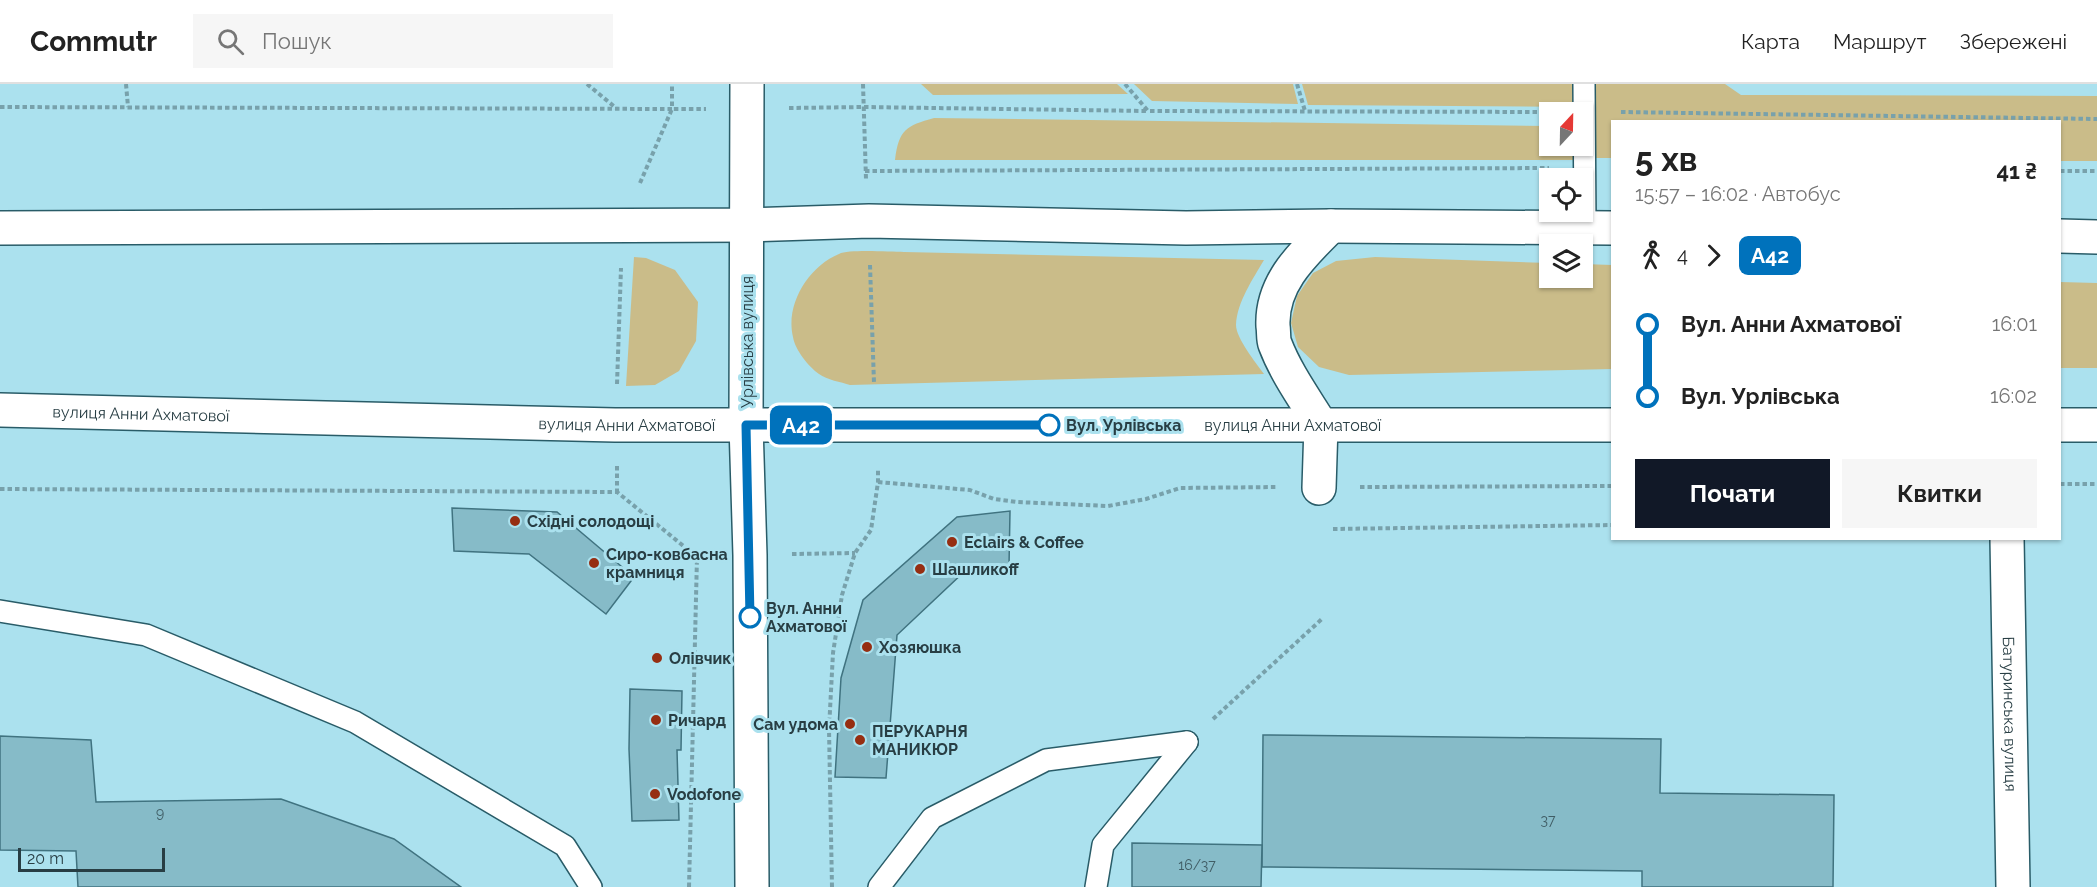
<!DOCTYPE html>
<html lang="uk">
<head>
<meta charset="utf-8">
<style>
  body { margin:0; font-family:Raleway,sans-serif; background:#f6f6f6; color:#222; height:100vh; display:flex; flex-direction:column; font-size:22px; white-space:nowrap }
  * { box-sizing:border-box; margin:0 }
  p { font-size:20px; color:#767676 }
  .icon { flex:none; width:33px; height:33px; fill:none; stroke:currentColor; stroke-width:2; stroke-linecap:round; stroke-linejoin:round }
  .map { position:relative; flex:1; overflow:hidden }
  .sheet { position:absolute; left:1611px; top:36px; width:450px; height:420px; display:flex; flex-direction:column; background:#fff; border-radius:0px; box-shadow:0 2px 4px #0004 }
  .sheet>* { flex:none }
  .badge { padding:0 12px; border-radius:9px; font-size:21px; line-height:39px }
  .needle { width:39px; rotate:22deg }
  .buttons { position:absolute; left:1539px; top:18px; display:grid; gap:12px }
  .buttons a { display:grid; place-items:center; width:54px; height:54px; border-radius:0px; background:#fff; box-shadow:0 2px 4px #0004; font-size:30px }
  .scale { position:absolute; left:18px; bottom:15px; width:147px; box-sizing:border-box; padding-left:6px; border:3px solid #283e44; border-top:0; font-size:16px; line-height:21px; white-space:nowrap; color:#283e44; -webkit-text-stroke:4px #abe1ee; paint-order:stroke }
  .map>.badge { position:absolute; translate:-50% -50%; box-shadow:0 0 0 3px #fff }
  .legs { display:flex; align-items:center; gap:9px; height:66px; padding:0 24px; font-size:20px }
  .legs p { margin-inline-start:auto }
  .head { display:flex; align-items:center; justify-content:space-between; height:102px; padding:0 24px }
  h1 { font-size:33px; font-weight:700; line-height:45px }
  .cta { display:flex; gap:12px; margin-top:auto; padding:12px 24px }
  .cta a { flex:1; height:69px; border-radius:0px; background:#111827; color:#fff; font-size:24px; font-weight:700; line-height:69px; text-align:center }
  .cta a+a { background:#f6f6f6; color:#222 }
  ul { padding:0 24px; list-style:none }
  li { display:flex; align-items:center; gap:21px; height:72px; font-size:22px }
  li i { display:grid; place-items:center; width:9px; height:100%; margin:0 8px; background:currentColor }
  li i::after { content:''; width:15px; height:15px; margin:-8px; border:4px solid; border-radius:50%; background:#fff }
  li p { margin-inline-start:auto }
  li:first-child i { background:linear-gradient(#0000 50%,currentColor 0) }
  li:last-child i { background:linear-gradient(currentColor 50%,#0000 0) }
  header { display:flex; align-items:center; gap:36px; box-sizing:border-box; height:84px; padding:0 30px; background:#fff; border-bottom:2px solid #e0e0e0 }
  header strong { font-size:28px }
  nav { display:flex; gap:33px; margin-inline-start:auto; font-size:21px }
  .search { width:420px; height:54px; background:#f6f6f6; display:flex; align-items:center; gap:15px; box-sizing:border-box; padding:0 21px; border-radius:0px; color:#767676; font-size:22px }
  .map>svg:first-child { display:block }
  .green { fill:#cabc89 }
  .building { fill:#86bbc8; stroke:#407380; stroke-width:1.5 }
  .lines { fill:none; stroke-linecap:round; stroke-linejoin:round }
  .service-casing { stroke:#295c68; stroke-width:24 }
  .minor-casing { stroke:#295c68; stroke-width:36 }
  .secondary-casing { stroke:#295c68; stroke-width:36 }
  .path { stroke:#78a1ab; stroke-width:4; stroke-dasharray:4.5 3; stroke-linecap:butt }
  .service { stroke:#fff; stroke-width:21 }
  .minor { stroke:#fff; stroke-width:33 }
  .secondary { stroke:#fff; stroke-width:33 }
  .line-1-casing { stroke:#fff; stroke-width:14 }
  .line-1 { stroke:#0072bc; stroke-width:9 }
  .stop-1-dot { fill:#fff; stroke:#0072bc; stroke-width:3 }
  .poi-dot { fill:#962e12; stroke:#abe1ee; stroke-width:2 }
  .labels { text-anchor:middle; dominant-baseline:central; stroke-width:6; stroke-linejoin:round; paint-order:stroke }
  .number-label { font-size:14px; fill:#405d65 }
  .street-label { font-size:16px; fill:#283e44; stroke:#abe1ee }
  .stop-label { font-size:16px; font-weight:bold; fill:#283e44; stroke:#abe1ee; text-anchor:start }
  .poi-label { font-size:16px; font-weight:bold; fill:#283e44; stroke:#abe1ee; text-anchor:start }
</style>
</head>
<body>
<header>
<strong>Commutr</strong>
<div class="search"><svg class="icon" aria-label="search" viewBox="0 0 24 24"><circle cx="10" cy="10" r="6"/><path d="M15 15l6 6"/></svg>Пошук</div>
<nav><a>Карта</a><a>Маршрут</a><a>Збережені</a></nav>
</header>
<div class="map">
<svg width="2097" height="803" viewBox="0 0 2097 803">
  <rect width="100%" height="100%" fill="#abe1ee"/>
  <g class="green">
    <polygon points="921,0 1117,0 1128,10 933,11"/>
    <polygon points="1134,0 1293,0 1298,20 1152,17"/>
    <polygon points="1302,0 1579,0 1579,23 1308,21"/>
    <polygon points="1590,0 1725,0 1741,11 2097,12 2097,77 2060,77 2060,38 1612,38 1612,74 1592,74"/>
    <path d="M934,34L1549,42L1550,62H1577V76H895C899,45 906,42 934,34Z"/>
    <path d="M904,168L1264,176C1253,195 1237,218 1236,241C1236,254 1256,279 1264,290L850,301C841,298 827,296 819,290C809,283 795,266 793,253C785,220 809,182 839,170C849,165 890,168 904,168Z"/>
    <polygon points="634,173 646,174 675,186 698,218 696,257 679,287 655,301 626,302"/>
    <polygon points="1375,173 1549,179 1550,194 1582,194 1583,180 1612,181 1612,285 1349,291 1319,283 1298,263 1291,239 1297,212 1313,189 1336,177"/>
    <polygon points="2060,198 2097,199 2097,284 2060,284"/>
  </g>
  <g class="building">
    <polygon points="452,424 557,428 634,493 606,530 529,470 454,467"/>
    <polygon points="1010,427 1009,482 965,487 897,551 886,694 835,693 841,594 863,516 957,433"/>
    <polygon points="630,605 682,607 681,666 677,666 679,736 632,737 629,665"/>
    <polygon points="1263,651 1661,655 1660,709 1834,711 1833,803 1642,803 1642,787 1262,783"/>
    <polygon points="0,652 91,656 96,718 281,715 394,755 461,803 78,803 76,767 0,766"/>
    <polygon points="1132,759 1262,761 1261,803 1132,803"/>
  </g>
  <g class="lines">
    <defs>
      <g id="service">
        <polyline points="1584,0 1585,143"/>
        <polyline points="0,527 146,551 355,638 565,762 591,803"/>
        <polyline points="879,803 932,734 1046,676 1187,658"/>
        <polyline points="1096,803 1103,761 1187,658"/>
      </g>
      <g id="minor">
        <polyline points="747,0 746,341 750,471 752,803"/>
        <polyline points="1319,404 1321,341"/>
        <path id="s1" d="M2007,454L2013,803"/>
      </g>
      <g id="secondary">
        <polyline points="0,144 748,141 869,137 1186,144 1331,142 1612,144"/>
        <polyline points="2060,152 2097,153"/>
        <path id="s2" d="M0,326L615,341H1612"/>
        <path d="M1321,341C1305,315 1286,289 1275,260C1273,255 1274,248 1273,242C1271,199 1303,170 1331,142"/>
        <polyline points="2060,341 2097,341"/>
      </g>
    </defs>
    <use href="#service" class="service-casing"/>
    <use href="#minor" class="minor-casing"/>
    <use href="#secondary" class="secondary-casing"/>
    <g class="path">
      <polyline points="126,0 128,23"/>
      <polyline points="587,0 616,24"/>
      <polyline points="863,0 866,95"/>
      <polyline points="1125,0 1148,27 1547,28"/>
      <polyline points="1297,0 1305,27"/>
      <polyline points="0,23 672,25 672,0"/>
      <polyline points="789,24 863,23 1147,27"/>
      <polyline points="1621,28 2097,35"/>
      <polyline points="865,87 1549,84"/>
      <polyline points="2060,87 2097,87"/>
      <polyline points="640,99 672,25 706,25"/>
      <polyline points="870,181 874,299"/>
      <polyline points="617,300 621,184"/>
      <polyline points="617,382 617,408"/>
      <polyline points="878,398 970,406 994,415 1017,418 1108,422 1146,415 1180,404 1278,403"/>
      <polyline points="2060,400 2097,400"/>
      <polyline points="1360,403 1612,402"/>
      <polyline points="0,405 617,408 697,473 707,473"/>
      <polyline points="1333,445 1612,441"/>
      <polyline points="792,470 855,469"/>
      <polyline points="1213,635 1323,534"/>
      <polyline points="689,803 697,473"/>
      <polyline points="832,803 829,645 833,569 842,511 855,469 871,446 878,398 878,384"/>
    </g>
    <use href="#service" class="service"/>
    <use href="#minor" class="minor"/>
    <use href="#secondary" class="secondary"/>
  </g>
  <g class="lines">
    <defs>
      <polyline id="line-1" points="750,533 746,341 1049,341"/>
    </defs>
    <use href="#line-1" class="line-1-casing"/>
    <use href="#line-1" class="line-1"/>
  </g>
  <g class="stop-1-dot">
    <circle cx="1049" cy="341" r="10"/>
    <circle cx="750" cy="533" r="10"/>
  </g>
  <g class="poi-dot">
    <circle cx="515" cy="437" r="6"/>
    <circle cx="952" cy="458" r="6"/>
    <circle cx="594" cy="479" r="6"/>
    <circle cx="920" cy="485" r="6"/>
    <circle cx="867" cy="563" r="6"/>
    <circle cx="657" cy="574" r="6"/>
    <circle cx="656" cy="636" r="6"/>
    <circle cx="850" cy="640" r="6"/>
    <circle cx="860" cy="656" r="6"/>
    <circle cx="655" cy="710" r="6"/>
  </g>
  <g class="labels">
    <g class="number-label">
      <text x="160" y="729">9</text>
      <text x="1548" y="736">37</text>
      <text x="1197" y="781">16/37</text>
    </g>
    <g class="street-label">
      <text transform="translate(747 258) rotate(-90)">Урлівська вулиця</text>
      <text stroke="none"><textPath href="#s2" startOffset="141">вулиця Анни Ахматової</textPath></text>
      <text stroke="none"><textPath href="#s2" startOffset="627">вулиця Анни Ахматової</textPath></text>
      <text stroke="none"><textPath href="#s2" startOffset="1293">вулиця Анни Ахматової</textPath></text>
      <text stroke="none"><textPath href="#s1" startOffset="176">Батуринська вулиця</textPath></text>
    </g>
    <g class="stop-label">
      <text x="1066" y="341">Вул. Урлівська</text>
      <text x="766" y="524">Вул. Анни<tspan x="766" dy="18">Ахматової</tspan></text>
    </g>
    <g class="poi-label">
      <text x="527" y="437">Східні солодощі</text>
      <text x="964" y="458">Eclairs &amp; Coffee</text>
      <text x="606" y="470">Сиро-ковбасна<tspan x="606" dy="18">крамниця</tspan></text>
      <text x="932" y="485">Шашликоff</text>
      <text x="879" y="563">Хозяюшка</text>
      <text x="669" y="574">Олівчик</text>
      <text x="668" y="636">Ричард</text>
      <text x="838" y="640" text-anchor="end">Сам удома</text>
      <text x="872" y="647">ПЕРУКАРНЯ<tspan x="872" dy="18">МАНИКЮР</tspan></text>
      <text x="667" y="710">Vodofone</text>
    </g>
  </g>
</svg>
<div class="buttons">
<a><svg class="needle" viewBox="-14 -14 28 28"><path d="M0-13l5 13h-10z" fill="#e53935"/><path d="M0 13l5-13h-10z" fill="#767676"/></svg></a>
<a><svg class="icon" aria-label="locate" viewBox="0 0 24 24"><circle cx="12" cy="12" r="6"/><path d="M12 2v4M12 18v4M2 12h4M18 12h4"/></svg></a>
<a><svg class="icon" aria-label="layers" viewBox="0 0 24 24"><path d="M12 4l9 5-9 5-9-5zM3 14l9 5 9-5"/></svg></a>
</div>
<div class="scale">20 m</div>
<b class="badge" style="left:801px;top:341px;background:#0072bc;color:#fff">А42</b>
<section class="sheet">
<div class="head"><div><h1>5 хв</h1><p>15:57 – 16:02 · Автобус</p></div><b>41 ₴</b></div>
<div class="legs"><svg class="icon" aria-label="walk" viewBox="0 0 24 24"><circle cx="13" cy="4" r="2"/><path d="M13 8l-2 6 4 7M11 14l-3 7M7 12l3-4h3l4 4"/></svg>4<svg class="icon" aria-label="forward" viewBox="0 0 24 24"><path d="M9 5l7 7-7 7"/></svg><b class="badge" style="background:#0072bc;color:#fff">А42</b></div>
<ul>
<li><i style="color:#0072bc"></i><b>Вул. Анни Ахматової</b><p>16:01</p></li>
<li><i style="color:#0072bc"></i><b>Вул. Урлівська</b><p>16:02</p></li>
</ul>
<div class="cta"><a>Почати</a><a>Квитки</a></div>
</section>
</div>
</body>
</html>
